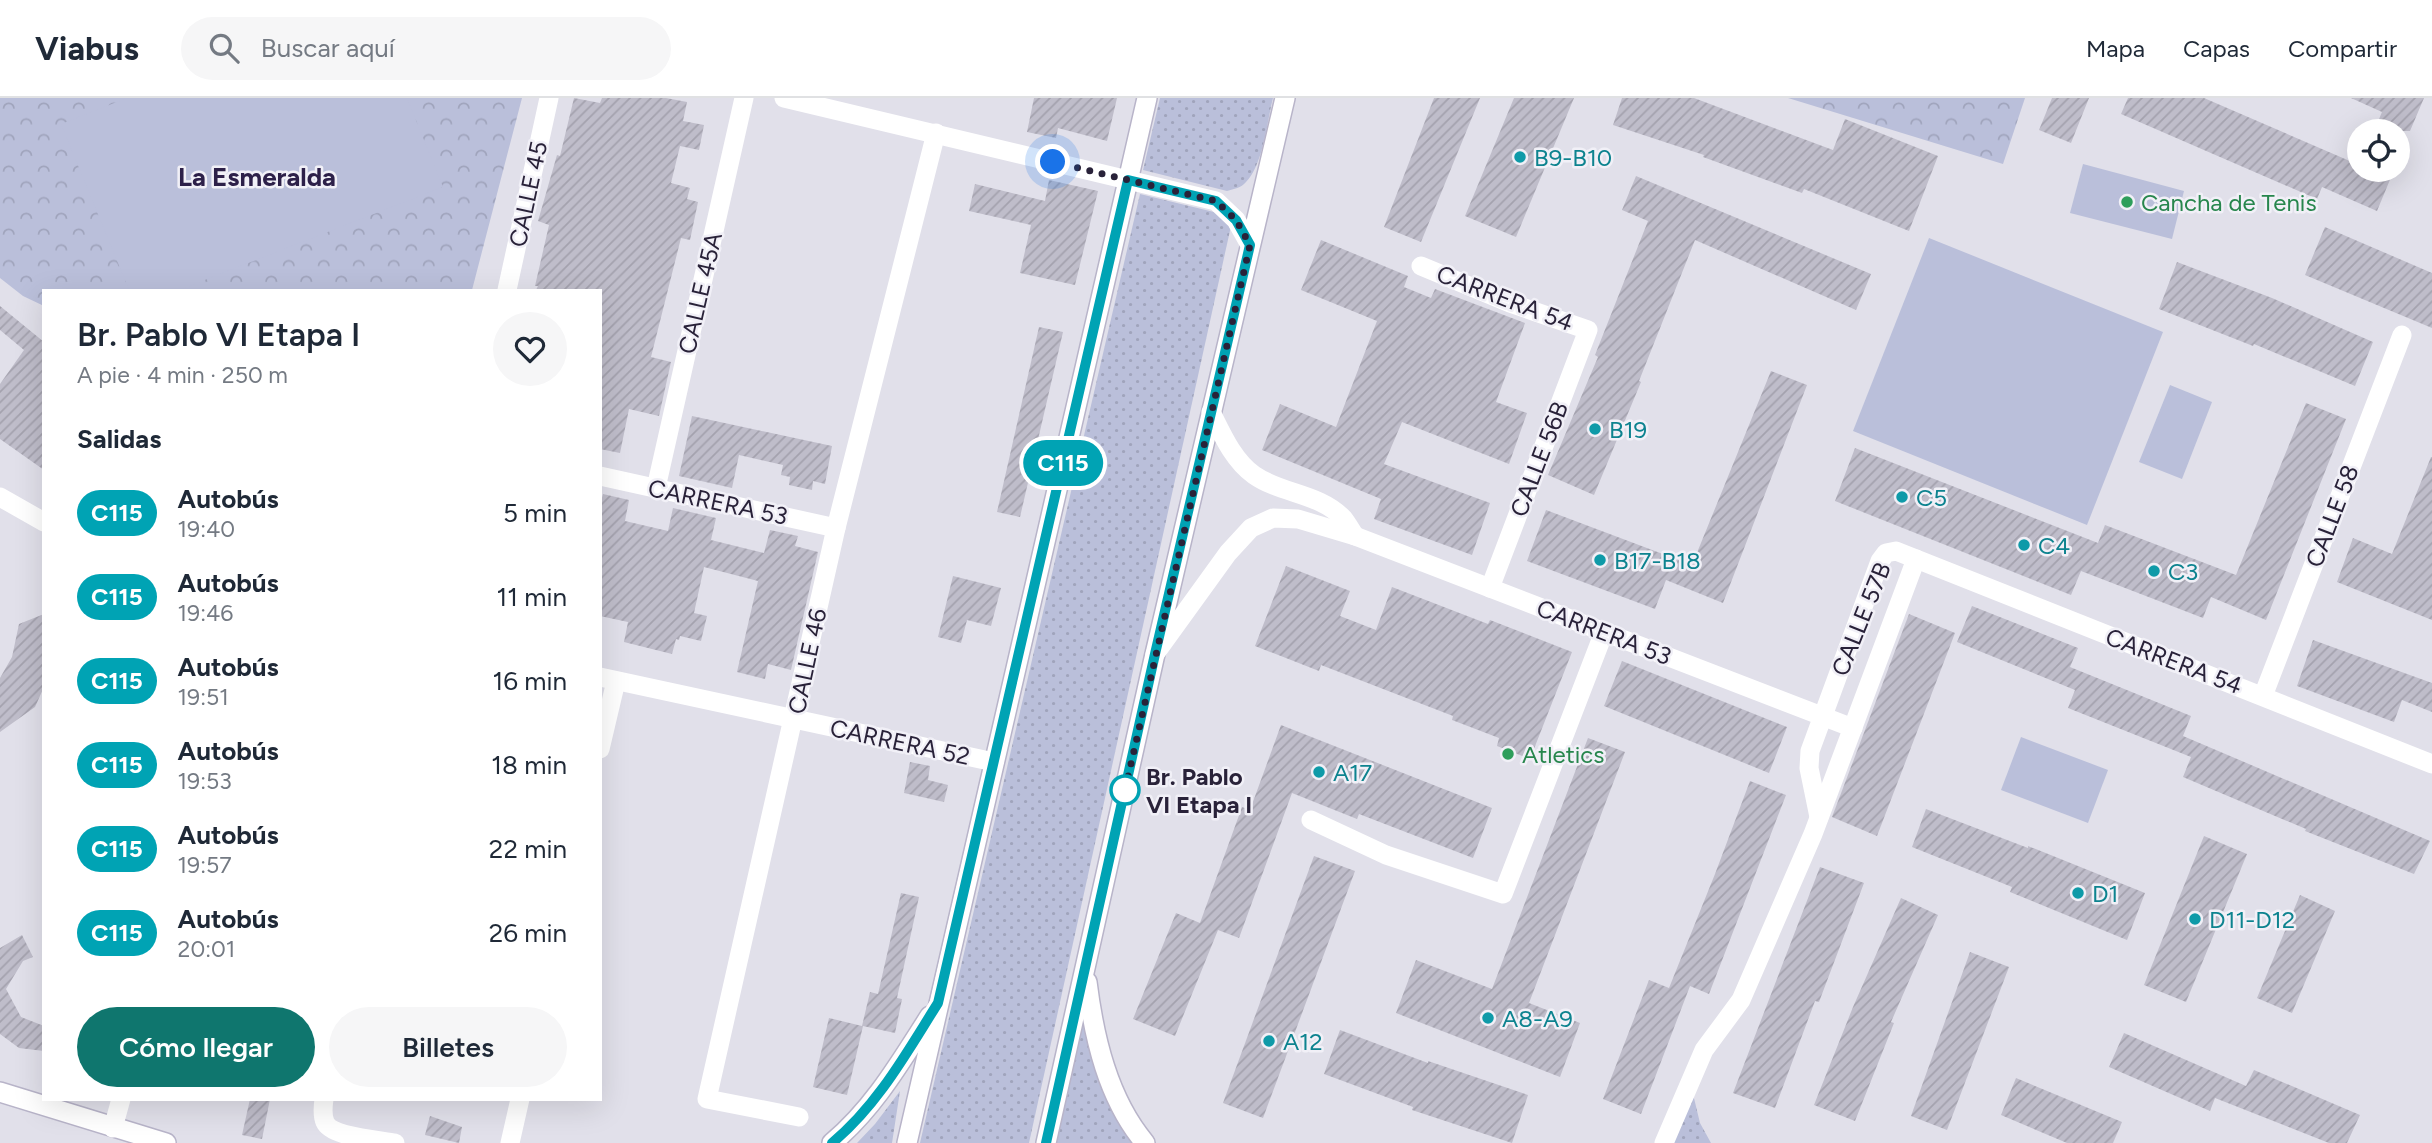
<!DOCTYPE html>
<html lang="es">
<head>
<meta charset="utf-8">
<style>
  body { margin:0; font-family:Figtree,sans-serif; background:#f6f6f7; color:#1f2937; height:100vh; display:flex; flex-direction:column; font-size:26px; white-space:nowrap }
  * { box-sizing:border-box; margin:0 }
  p { font-size:23px; color:#747a83 }
  .icon { flex:none; width:38px; height:38px; fill:none; stroke:currentColor; stroke-width:2; stroke-linecap:round; stroke-linejoin:round }
  .map { position:relative; flex:1; overflow:hidden }
  .drawer { position:absolute; left:42px; top:191px; width:560px; height:812px; display:flex; flex-direction:column; background:#fff; border-radius:0px; box-shadow:0 7px 28px #0002 }
  .drawer>* { flex:none }
  .badge { padding:0 14px; border-radius:23px; font-size:24px; line-height:46px }
  .tools { position:absolute; left:2347px; top:21px; display:grid; gap:14px }
  .tools a { display:grid; place-items:center; width:63px; height:63px; border-radius:50%; background:#fff; box-shadow:0 7px 28px #0002; font-size:35px }
  .you { position:absolute; width:35px; height:35px; margin:-18px; border:5px solid #fff; border-radius:50%; background:#1a73e8; box-shadow:0 0 0 10px #1a73e833 }
  .map>.badge { position:absolute; translate:-50% -50%; box-shadow:0 0 0 4px #fff }
  h2 { padding:0 35px; font-size:26px; line-height:63px }
  .round { display:grid; place-items:center; flex:none; width:74px; height:74px; border-radius:37px; background:#f6f6f7 }
  .overview { display:flex; align-items:center; justify-content:space-between; height:119px; padding:0 35px }
  h1 { font-size:33px; font-weight:600; line-height:52px }
  .primary-button { display:flex; gap:14px; margin-top:auto; padding:14px 35px }
  .primary-button a { flex:1; height:80px; border-radius:42px; background:#0f766e; color:#fff; font-size:28px; font-weight:600; line-height:80px; text-align:center }
  .primary-button a+a { background:#f6f6f7; color:#1f2937 }
  ul { padding:0; list-style:none }
  li { display:flex; align-items:center; gap:21px; height:84px; padding:0 35px }
  li div { flex:1 }
  li b { display:block; font-size:26px }
  li em { font-style:normal }
  li .badge { min-width:77px; font-weight:700; text-align:center }
  header { display:flex; align-items:center; gap:42px; box-sizing:border-box; height:98px; padding:0 35px; background:#fff; border-bottom:2px solid #e0e1e3 }
  header strong { font-size:33px }
  nav { display:flex; gap:38px; margin-inline-start:auto; font-size:24px }
  .search { width:490px; height:63px; background:#f6f6f7; display:flex; align-items:center; gap:18px; box-sizing:border-box; padding:0 24px; border-radius:38px; color:#747a83; font-size:26px }
  .map>svg:first-child { display:block }
  .grass { fill:url(#grass-dots) }
  .forest { fill:url(#forest-crowns) }
  .pitch { fill:#babfda }
  .building { fill:url(#building-hatch) }
  .lines { fill:none; stroke-linecap:round; stroke-linejoin:round }
  .secondary-casing { stroke:#b8b4c9; stroke-width:22 }
  .minor { stroke:#fff; stroke-width:19 }
  .secondary { stroke:#fff; stroke-width:19 }
  .line-casing { stroke:#fff; stroke-width:16 }
  .line { stroke:#00a3b4; stroke-width:10 }
  .walk { stroke:#292239; stroke-width:7; stroke-dasharray:0 12.6 }
  .culture-dot { fill:#0f9aa8; stroke:#f1f0f7; stroke-width:2.5 }
  .leisure-dot { fill:#2e9e5b; stroke:#f1f0f7; stroke-width:2.5 }
  .stop-dot { fill:#fff; stroke:#00a3b4; stroke-width:3.5 }
  .labels { text-anchor:middle; dominant-baseline:central; stroke-width:5; stroke-linejoin:round; paint-order:stroke }
  .culture-label { font-size:24px; fill:#0d838f; stroke:#f1f0f7; text-anchor:start }
  .street-label { font-size:24px; fill:#292239; stroke:#f1f0f7 }
  .leisure-label { font-size:24px; fill:#27864d; stroke:#f1f0f7; text-anchor:start }
  .stop-label { font-size:24px; font-weight:bold; fill:#292239; stroke:#f1f0f7; text-anchor:start }
  .neighbourhood-label { font-size:26px; font-weight:bold; fill:#2d2049; stroke:#f1f0f7 }
</style>
</head>
<body>
<header>
<strong>Viabus</strong>
<div class="search"><svg class="icon" aria-label="search" viewBox="0 0 24 24"><circle cx="10" cy="10" r="6"/><path d="M15 15l6 6"/></svg>Buscar aquí</div>
<nav><a>Mapa</a><a>Capas</a><a>Compartir</a></nav>
</header>
<div class="map">
<svg width="2432" height="1045" viewBox="0 0 2432 1045">
  <defs>
    <pattern id="grass-dots" width="8" height="8" patternUnits="userSpaceOnUse" patternTransform="scale(1.75)"><rect width="8" height="8" fill="#babfda"/><path d="M2 2h.1M6 6h.1" fill="none" stroke="#a0a4bc" stroke-width="1.8" stroke-linecap="round"/></pattern>
    <pattern id="forest-crowns" width="20" height="18" patternUnits="userSpaceOnUse" patternTransform="scale(1.75)"><rect width="20" height="18" fill="#babfda"/><path d="M2 6a3 3 0 1 1 6 0M12 15a3 3 0 1 1 6 0" fill="none" stroke="#a0a4bc"/></pattern>
    <pattern id="building-hatch" width="6" height="6" patternUnits="userSpaceOnUse" patternTransform="scale(1.75)"><rect width="6" height="6" fill="#bfbdca"/><path d="M-1 1l2-2M0 6l6-6M5 7l2-2" fill="none" stroke="#a4a2ae"/></pattern>
  </defs>
  <rect width="100%" height="100%" fill="#e1e0ea"/>
  <g class="grass">
    <path d="M1160,0H1273C1267,24 1263,67 1246,84C1241,90 1234,91 1227,93L1143,72Z"/>
    <polygon points="1140,96 1218,115 1231,128 1029,1045 920,1045"/>
    <polygon points="1083,915 1136,1045 1056,1045"/>
    <polygon points="900,993 892,1045 857,1045 875,1026"/>
    <polygon points="1693,996 1700,1025 1711,1045 1673,1045"/>
  </g>
  <g class="forest">
    <polygon points="0,0 522,0 472,192 44,192 44,208 23,198 0,180"/>
    <polygon points="1788,0 2025,0 2003,66"/>
  </g>
  <g class="pitch">
    <polygon points="127,0 407,0 443,89 179,192 129,192 61,26"/>
    <polygon points="2083,66 2184,93 2172,141 2070,115"/>
    <polygon points="1929,140 2163,234 2087,427 1853,333"/>
    <polygon points="2170,287 2212,304 2182,381 2139,364"/>
    <polygon points="2021,639 2108,672 2088,725 2001,692"/>
  </g>
  <g class="building">
    <polygon points="574,0 600,5 602,0 666,0 687,4 683,23 704,27 699,52 680,48 671,85 690,90 687,101 698,104 690,142 681,140 651,259 671,264 659,318 629,311 620,355 600,351 600,192 536,192 538,188 535,188 549,127 538,123 557,57 560,58"/>
    <polygon points="1034,0 1117,0 1107,43 1058,30 1056,40 1027,34"/>
    <polygon points="1434,0 1480,0 1421,144 1384,129"/>
    <polygon points="1514,0 1574,0 1516,139 1465,118"/>
    <polygon points="1622,0 1694,0 1833,52 1845,21 1938,58 1909,133 1804,91 1802,95 1703,59 1704,57 1613,27"/>
    <polygon points="2052,0 2089,0 2071,45 2039,32"/>
    <polygon points="2128,0 2204,0 2359,67 2359,72 2394,72 2377,113 2322,89 2317,101 2121,16"/>
    <polygon points="2351,0 2424,0 2410,33 2374,33 2382,14"/>
    <polygon points="1636,78 1871,176 1856,212 1695,142 1639,283 1641,284 1594,397 1548,377 1598,259 1595,257 1648,123 1622,112"/>
    <polygon points="1049,82 1098,93 1075,187 1020,175 1031,127 969,113 975,86 1045,103"/>
    <polygon points="2325,129 2432,175 2432,230 2305,177"/>
    <polygon points="1321,142 1408,178 1404,189 1431,200 1435,191 1525,225 1496,304 1527,315 1509,366 1402,324 1384,366 1490,405 1472,457 1374,421 1381,401 1262,352 1280,306 1336,329 1377,223 1301,192"/>
    <polygon points="2177,164 2272,200 2373,244 2355,288 2254,246 2253,248 2159,211"/>
    <polygon points="0,208 44,244 44,372 0,341 0,286 24,252 0,232"/>
    <polygon points="1039,229 1063,234 1020,419 997,414"/>
    <polygon points="1771,273 1807,287 1723,505 1666,482 1655,511 1527,463 1546,412 1692,467"/>
    <polygon points="2306,305 2346,321 2266,522 2211,499 2203,520 2081,473 2071,497 1835,403 1855,350 2098,445 2105,427 2236,477"/>
    <polygon points="692,318 832,348 825,386 813,383 812,392 789,387 790,379 781,377 783,367 739,357 732,390 679,378"/>
    <polygon points="2431,359 2432,359 2432,522 2337,484 2353,440 2392,456"/>
    <polygon points="603,396 629,402 625,423 668,433 673,410 716,420 711,442 764,455 770,432 798,438 795,448 818,454 791,572 768,566 765,581 737,574 758,483 704,469 694,515 707,518 701,543 680,538 679,542 676,541 672,556 624,544 628,524 600,518 600,407"/>
    <polygon points="1286,468 1350,493 1340,518 1376,532 1392,489 1488,526 1490,522 1572,554 1530,661 1497,648 1499,640 1452,622 1453,618 1321,567 1319,573 1255,548"/>
    <polygon points="953,478 1001,490 991,528 967,522 961,545 938,539"/>
    <polygon points="1972,508 2078,550 2070,569 2191,618 2183,638 2430,743 2414,776 2305,733 2306,731 2183,679 2191,659 2068,610 2075,592 1957,544"/>
    <polygon points="44,516 44,589 35,609 0,634 0,580 12,559 19,526"/>
    <polygon points="1909,516 1955,535 1877,738 1832,719"/>
    <polygon points="2313,542 2432,585 2432,614 2402,602 2394,624 2297,588"/>
    <polygon points="1622,563 1787,629 1769,675 1604,608"/>
    <polygon points="1281,627 1492,710 1473,760 1359,716 1357,721 1292,695 1239,840 1218,832 1175,938 1133,921 1176,815 1200,825 1242,709 1250,712"/>
    <polygon points="1588,640 1625,654 1529,905 1580,925 1560,979 1396,915 1416,862 1492,891"/>
    <polygon points="910,664 930,668 928,682 948,687 944,704 904,695"/>
    <polygon points="1750,683 1786,697 1709,896 1690,888 1641,1016 1603,1001 1649,882 1669,890 1715,776"/>
    <polygon points="1926,711 2028,750 2028,748 2145,795 2127,842 2010,794 2012,789 1912,749"/>
    <polygon points="2204,738 2247,756 2186,904 2144,887"/>
    <polygon points="1314,758 1355,773 1263,1020 1223,1005"/>
    <polygon points="1820,769 1864,785 1819,904 1815,903 1775,1010 1733,995"/>
    <polygon points="901,795 919,799 897,900 902,901 895,935 863,928 847,997 813,989 829,920 862,928 870,894 878,896"/>
    <polygon points="2300,797 2335,813 2292,915 2257,900"/>
    <polygon points="1901,800 1938,817 1891,924 1894,925 1855,1023 1814,1007 1853,909"/>
    <polygon points="22,837 33,859 23,863 6,891 21,919 44,928 44,953 19,950 0,936 0,850"/>
    <polygon points="1970,854 2009,869 1947,1032 1911,1018"/>
    <polygon points="1340,932 1428,965 1428,963 1528,997 1512,1045 1412,1012 1413,1009 1324,976"/>
    <polygon points="2124,935 2246,988 2254,972 2360,1017 2347,1045 2329,1045 2215,1000 2210,1013 2109,969"/>
    <polygon points="2016,980 2122,1024 2113,1045 2067,1045 2001,1017"/>
    <polygon points="250,1001 270,1001 262,1041 242,1037"/>
    <polygon points="430,1018 462,1029 459,1045 425,1037"/>
  </g>
  <g class="lines">
    <defs>
      <g id="secondary">
        <path d="M1087,884C1094,940 1108,1001 1145,1045"/>
        <polyline points="0,994 166,1045"/>
        <path d="M832,1045C874,1010 901,963 930,918"/>
        <polyline points="907,1045 1147,0"/>
        <polyline points="1046,1045 1155,556 1285,0"/>
      </g>
    </defs>
    <use href="#secondary" class="secondary-casing"/>
    <g class="minor">
      <polyline points="784,0 1216,103 1236,122 1250,147"/>
      <polyline points="1421,168 1510,205 1588,232 1490,490"/>
      <polyline points="507,192 549,0"/>
      <path d="M1211,314C1222,336 1233,362 1254,377C1281,396 1319,395 1343,420C1347,425 1351,432 1355,438"/>
      <polyline points="600,378 836,430"/>
      <polyline points="656,390 744,0"/>
      <polyline points="0,399 44,424"/>
      <polyline points="1155,556 1228,455 1251,430 1273,420 1298,421 1355,438 1853,630"/>
      <polyline points="600,579 994,664"/>
      <polyline points="2263,598 2402,237"/>
      <polyline points="600,651 616,583"/>
      <polyline points="1819,719 1809,670 1810,653 1880,463 1886,455 1896,453 2432,666"/>
      <polyline points="1311,722 1386,757 1503,796 1604,534"/>
      <path d="M324,1001C323,1008 322,1017 325,1024C331,1039 380,1042 395,1045"/>
      <polyline points="799,1019 707,1001 836,430 936,35"/>
      <polyline points="113,1030 121,1001"/>
      <polyline points="510,1045 520,1001"/>
      <polyline points="1664,1045 1704,952 1741,902 1813,736 1916,461"/>
    </g>
    <use href="#secondary" class="secondary"/>
  </g>
  <g class="lines">
    <defs>
      <path id="line" d="M832,1045C878,1007 907,954 938,905L1128,82L1216,103L1236,122L1250,147L1155,556L1046,1045"/>
    </defs>
    <use href="#line" class="line-casing"/>
    <use href="#line" class="line"/>
    <polyline class="walk" points="1053,64 1216,103 1236,122 1250,147 1125,692"/>
  </g>
  <g class="culture-dot">
    <circle cx="1520" cy="59" r="7"/>
    <circle cx="1595" cy="331" r="7"/>
    <circle cx="1902" cy="399" r="7"/>
    <circle cx="2024" cy="447" r="7"/>
    <circle cx="1600" cy="462" r="7"/>
    <circle cx="2154" cy="473" r="7"/>
    <circle cx="1319" cy="674" r="7"/>
    <circle cx="2078" cy="795" r="7"/>
    <circle cx="2195" cy="821" r="7"/>
    <circle cx="1488" cy="920" r="7"/>
    <circle cx="1269" cy="943" r="7"/>
  </g>
  <g class="leisure-dot">
    <circle cx="2127" cy="104" r="7"/>
    <circle cx="1508" cy="656" r="7"/>
  </g>
  <circle class="stop-dot" cx="1125" cy="692" r="14"/>
  <g class="labels">
    <g class="culture-label">
      <text x="1534" y="59">B9-B10</text>
      <text x="1609" y="331">B19</text>
      <text x="1916" y="399">C5</text>
      <text x="2038" y="447">C4</text>
      <text x="1614" y="462">B17-B18</text>
      <text x="2168" y="473">C3</text>
      <text x="1333" y="674">A17</text>
      <text x="2092" y="795">D1</text>
      <text x="2209" y="821">D11-D12</text>
      <text x="1502" y="920">A8-A9</text>
      <text x="1283" y="943">A12</text>
    </g>
    <g class="street-label">
      <text transform="translate(528 96) rotate(-78)">CALLE 45</text>
      <text transform="translate(700 195) rotate(-77)">CALLE 45A</text>
      <text transform="translate(1505 200) rotate(21)">CARRERA 54</text>
      <text transform="translate(1539 361) rotate(-69)">CALLE 56B</text>
      <text transform="translate(718 404) rotate(12)">CARRERA 53</text>
      <text transform="translate(2332 418) rotate(-69)">CALLE 58</text>
      <text transform="translate(1861 521) rotate(-68)">CALLE 57B</text>
      <text transform="translate(1604 534) rotate(21)">CARRERA 53</text>
      <text transform="translate(807 563) rotate(-78)">CALLE 46</text>
      <text transform="translate(2174 563) rotate(21)">CARRERA 54</text>
      <text transform="translate(900 644) rotate(12)">CARRERA 52</text>
    </g>
    <g class="leisure-label">
      <text x="2141" y="104">Cancha de Tenis</text>
      <text x="1522" y="656">Atletics</text>
    </g>
    <g class="stop-label">
      <text x="1146" y="678">Br. Pablo<tspan x="1146" dy="28">VI Etapa I</tspan></text>
    </g>
    <g class="neighbourhood-label">
      <text x="257" y="79">La Esmeralda</text>
    </g>
  </g>
</svg>
<div class="tools">
<a><svg class="icon" aria-label="locate" viewBox="0 0 24 24"><circle cx="12" cy="12" r="6"/><path d="M12 2v4M12 18v4M2 12h4M18 12h4"/></svg></a>
</div>
<div class="you" style="left:1053px;top:64px"></div>
<b class="badge" style="left:1063px;top:365px;background:#00a3b4;color:#fff">C115</b>
<section class="drawer">
<div class="overview"><div><h1>Br. Pablo VI Etapa I</h1><p>A pie · 4 min · 250 m</p></div><a class="round"><svg class="icon" aria-label="heart" viewBox="0 0 24 24"><path d="M12 20l-8-8c-3-5 5-10 8-4 3-6 11-1 8 4z"/></svg></a></div>
<h2>Salidas</h2>
<ul>
<li><span class="badge" style="background:#00a3b4;color:#fff">C115</span><div><b>Autobús</b><p>19:40</p></div><em>5 min</em></li>
<li><span class="badge" style="background:#00a3b4;color:#fff">C115</span><div><b>Autobús</b><p>19:46</p></div><em>11 min</em></li>
<li><span class="badge" style="background:#00a3b4;color:#fff">C115</span><div><b>Autobús</b><p>19:51</p></div><em>16 min</em></li>
<li><span class="badge" style="background:#00a3b4;color:#fff">C115</span><div><b>Autobús</b><p>19:53</p></div><em>18 min</em></li>
<li><span class="badge" style="background:#00a3b4;color:#fff">C115</span><div><b>Autobús</b><p>19:57</p></div><em>22 min</em></li>
<li><span class="badge" style="background:#00a3b4;color:#fff">C115</span><div><b>Autobús</b><p>20:01</p></div><em>26 min</em></li>
</ul>
<div class="primary-button"><a>Cómo llegar</a><a>Billetes</a></div>
</section>
</div>
</body>
</html>
